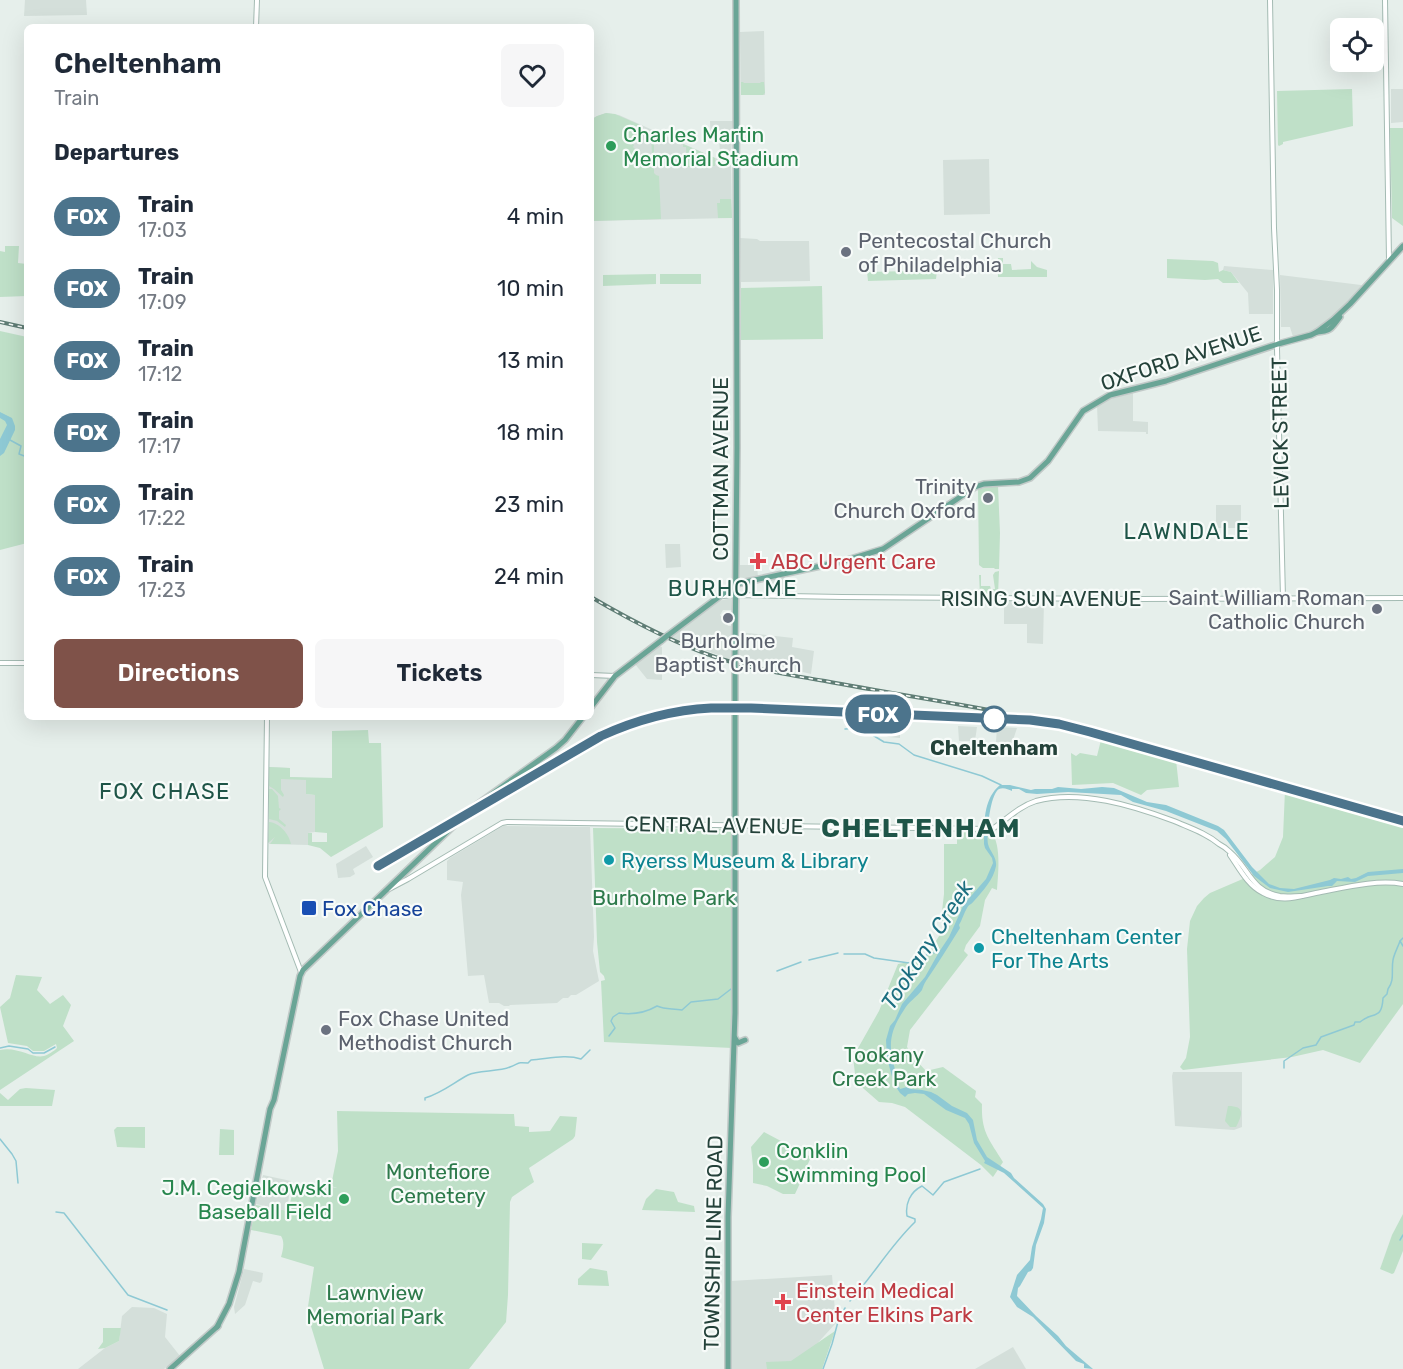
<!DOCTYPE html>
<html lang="en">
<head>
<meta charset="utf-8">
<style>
  body { margin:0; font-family:Rubik,sans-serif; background:#f6f6f7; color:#1f2937; height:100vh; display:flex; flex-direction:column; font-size:22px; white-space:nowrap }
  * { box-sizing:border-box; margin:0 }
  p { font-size:20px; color:#747a83 }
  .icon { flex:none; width:33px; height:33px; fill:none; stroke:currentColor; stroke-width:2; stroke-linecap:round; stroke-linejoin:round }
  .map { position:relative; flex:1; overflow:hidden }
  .sheet { position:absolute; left:24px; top:24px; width:570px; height:696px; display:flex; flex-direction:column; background:#fff; border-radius:9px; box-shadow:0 6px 24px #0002 }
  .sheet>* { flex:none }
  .badge { padding:0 12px; border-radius:20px; font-size:21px; line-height:39px }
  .tools { position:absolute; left:1330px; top:18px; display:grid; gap:12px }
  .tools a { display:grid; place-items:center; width:54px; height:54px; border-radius:9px; background:#fff; box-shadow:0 6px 24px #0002; font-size:30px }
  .map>.badge { position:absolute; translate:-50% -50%; box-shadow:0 0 0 3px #fff }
  h2 { padding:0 30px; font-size:22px; line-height:54px }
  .round { display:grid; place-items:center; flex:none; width:63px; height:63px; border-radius:9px; background:#f6f6f7 }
  .headline { display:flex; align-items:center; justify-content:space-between; height:102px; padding:0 30px }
  h1 { font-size:28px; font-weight:600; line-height:45px }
  .action { display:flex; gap:12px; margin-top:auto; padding:12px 30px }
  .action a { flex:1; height:69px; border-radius:9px; background:#7f5249; color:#fff; font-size:24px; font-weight:600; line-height:69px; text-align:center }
  .action a+a { background:#f6f6f7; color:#1f2937 }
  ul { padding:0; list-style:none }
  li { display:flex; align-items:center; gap:18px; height:72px; padding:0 30px }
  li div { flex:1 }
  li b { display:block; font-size:22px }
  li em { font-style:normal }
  li .badge { min-width:66px; font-weight:700; text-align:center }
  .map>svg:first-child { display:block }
  .built { fill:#d4dfda }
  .green { fill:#bfe0c8 }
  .water { fill:#8ec9d4 }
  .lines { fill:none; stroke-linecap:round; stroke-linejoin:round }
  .stream { stroke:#8ec9d4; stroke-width:1.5 }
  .secondary-casing { stroke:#a4bbb3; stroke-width:6 }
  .primary-casing { stroke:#c2cac8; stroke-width:8 }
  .secondary { stroke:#fff; stroke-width:4 }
  .primary { stroke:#6aa596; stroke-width:5 }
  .rail-casing { stroke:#5f7d75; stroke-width:4 }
  .rail { stroke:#f7fbf9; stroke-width:1.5; stroke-dasharray:4.5; stroke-linecap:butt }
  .primary-bridge-casing { stroke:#c2cac8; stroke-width:8; stroke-linecap:butt }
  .primary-bridge { stroke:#6aa596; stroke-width:5 }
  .line-casing { stroke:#fff; stroke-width:14 }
  .line { stroke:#4c748c; stroke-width:9 }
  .leisure-dot { fill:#2e9e5b; stroke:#f7fbf9; stroke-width:2 }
  .worship-dot { fill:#6b7280; stroke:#f7fbf9; stroke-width:2 }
  .health-dot { fill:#e0444e; stroke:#f7fbf9; stroke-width:2 }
  .stop-dot { fill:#fff; stroke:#4c748c; stroke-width:3 }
  .culture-dot { fill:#0f9aa8; stroke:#f7fbf9; stroke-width:2 }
  .transit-dot { fill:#1a4fb4; stroke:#f7fbf9; stroke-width:2 }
  .labels { text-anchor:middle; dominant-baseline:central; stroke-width:4.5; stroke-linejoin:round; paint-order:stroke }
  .leisure-label { font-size:21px; fill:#27864d; stroke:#f7fbf9; text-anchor:start }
  .worship-label { font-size:21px; fill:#5b616d; stroke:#f7fbf9; text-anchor:start }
  .street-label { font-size:21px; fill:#24423a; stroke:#f7fbf9 }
  .health-label { font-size:21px; fill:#be3a42; stroke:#f7fbf9; text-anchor:start }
  .stop-label { font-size:21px; font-weight:bold; fill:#24423a; stroke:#f7fbf9 }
  .culture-label { font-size:21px; fill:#0d838f; stroke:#f7fbf9; text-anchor:start }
  .park-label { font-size:21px; fill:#2d7a4b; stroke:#f7fbf9 }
  .transit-label { font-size:21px; fill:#164399; stroke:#f7fbf9; text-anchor:start }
  .neighbourhood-label { font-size:22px; letter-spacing:1.5px; fill:#1f5548; stroke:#f7fbf9 }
  .water-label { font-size:22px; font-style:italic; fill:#1c6f80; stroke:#f7fbf9 }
  .district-label { font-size:27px; font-weight:bold; letter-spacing:1.5px; fill:#1f5548; stroke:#f7fbf9 }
</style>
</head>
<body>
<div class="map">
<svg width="1403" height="1369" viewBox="0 0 1403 1369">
  <rect width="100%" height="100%" fill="#e6efeb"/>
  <g class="built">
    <polygon points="25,0 86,0 87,15 24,16"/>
    <polygon points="764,31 765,95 741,95 740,32"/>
    <polygon points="1391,89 1403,89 1403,122 1391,123"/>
    <polygon points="606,113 619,115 731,165 732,218 591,221 591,120 595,117"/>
    <polygon points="710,121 733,121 731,156 720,151 719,140 711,140"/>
    <polygon points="989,159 990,214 944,215 943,160"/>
    <polygon points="740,238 757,239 760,241 809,241 810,281 742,282 741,282"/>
    <polygon points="1224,266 1273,270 1273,314 1249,314 1248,293 1231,272 1223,270"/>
    <polygon points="1280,275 1361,285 1362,286 1333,318 1316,331 1293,337 1290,327 1281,327"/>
    <polygon points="1133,393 1133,421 1148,422 1148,434 1146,434 1146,432 1098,431 1097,405 1110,399"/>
    <rect x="1216" y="505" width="25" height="23"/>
    <polygon points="665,544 680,544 681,567 666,568"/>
    <polygon points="740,565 757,565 758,577 742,580 740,577"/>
    <polygon points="784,577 783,594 768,594 768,580"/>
    <polygon points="728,599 731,599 732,610 723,610 720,615 728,626 731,626 731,660 671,637 718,601"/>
    <polygon points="1004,601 1044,601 1043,644 1027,643 1027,624 1004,624"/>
    <polygon points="738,632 793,638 792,647 814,651 811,674 739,656"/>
    <polygon points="659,646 662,647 662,680 647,679 635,664"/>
    <polygon points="870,718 882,721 888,719 900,719 900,738 889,737 879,733 879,725 869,721"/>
    <polygon points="958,726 977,727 975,741 959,741"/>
    <polygon points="997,727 1017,728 1012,743 996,742"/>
    <polygon points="269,767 290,768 290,777 306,778 306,794 315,795 315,832 308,833 308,845 269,844"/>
    <polygon points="503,826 590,827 594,937 593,951 599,981 576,995 571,995 568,998 563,998 557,1003 510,1005 509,1006 504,1006 499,1003 489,1003 484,975 468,976 461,895 463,882 447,880 447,861 450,858"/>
    <polygon points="366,846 373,857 353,869 355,874 350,877 338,878 336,864"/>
    <polygon points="1173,1072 1242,1072 1242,1127 1234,1130 1175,1126 1172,1076"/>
    <polygon points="263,1175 291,1181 287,1211 256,1204"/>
    <polygon points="244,1269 263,1273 262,1281 260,1283 253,1281 245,1305 235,1314 234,1307"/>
    <polygon points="832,1275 836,1323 814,1347 791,1369 731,1369 731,1281"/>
    <polygon points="132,1307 154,1308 167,1314 165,1337 180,1356 164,1369 78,1369 105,1348 119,1341 122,1316"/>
    <polygon points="1013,1347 1026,1369 975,1369"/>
  </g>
  <g class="green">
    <polygon points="741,82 743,82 744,83 760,83 761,82 764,82 765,93 763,95 741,95"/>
    <polygon points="1352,89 1353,126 1283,142 1283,144 1279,146 1278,145 1277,91"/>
    <polygon points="606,113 615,114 640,125 638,133 631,142 634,145 633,147 646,160 652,154 651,135 654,135 654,173 656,175 659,176 661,219 591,221 591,120 597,116"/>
    <polygon points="1390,128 1403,128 1403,226 1392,218"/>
    <polygon points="683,144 715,158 715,166 703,166 703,156 696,156 696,167 687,167 686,147 683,147"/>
    <polygon points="720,199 731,199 732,218 718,218 717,203 720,203"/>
    <polygon points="5,246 19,246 18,263 27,264 27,296 0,297 0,251 5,252"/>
    <polygon points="998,258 1003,258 1003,264 1011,264 1012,270 1031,269 1031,261 1037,267 1047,270 1047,277 998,277"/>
    <polygon points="1167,259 1213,261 1218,263 1219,272 1223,270 1231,272 1239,283 1223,283 1218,279 1205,280 1167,278"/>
    <polygon points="912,269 937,271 936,279 868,281 867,272 912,271"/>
    <polygon points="656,274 656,284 603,286 603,275"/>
    <rect x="660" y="274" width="41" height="10"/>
    <polygon points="822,286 823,339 741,340 741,288"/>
    <polygon points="0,331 27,337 27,543 0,550"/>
    <polygon points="998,486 1000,533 999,569 995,569 994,568 983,568 979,565 978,489"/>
    <polygon points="999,571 998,595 980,595 979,575 981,575 981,586 990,586 991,589 995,589 993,575 995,572"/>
    <polygon points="368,730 369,743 381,743 383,827 331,857 320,848 308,845 308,833 312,833 312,842 327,842 327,833 315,832 315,795 306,794 306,780 281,779 281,790 284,795 283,797 274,789 269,786 269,767 290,768 290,777 332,778 332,731"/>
    <polygon points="1101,740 1176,760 1179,787 1147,790 1141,795 1113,783 1072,785 1071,753 1076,756 1080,753 1097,756"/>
    <polygon points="269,789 272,789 278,796 279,808 281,809 279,811 279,819 286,825 285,827 277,821 269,819"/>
    <polygon points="1285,790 1403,825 1403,1004 1360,1063 1323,1050 1292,1057 1183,1070 1180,1067 1186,1058 1190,1037 1187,949 1190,921 1197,906 1204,898 1210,893 1245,878 1260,870 1275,857 1283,837"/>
    <path d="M269,822C280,823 289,834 291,844H270L275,837L268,843Z"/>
    <polygon points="593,828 731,829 732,830 732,958 731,967 732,991 732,1048 604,1042 601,981 605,980 604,976 600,972 597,942"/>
    <path d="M957,830L990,831C1002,842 998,874 997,890L992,888L985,900L980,926L966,945L964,951L968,955L910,1030L907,1047L916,1060L926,1071L943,1067L976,1091L975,1097L982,1104C981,1132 989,1139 1003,1162L993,1177L981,1165L905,1107L892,1103L879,1102L856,1082L853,1057L879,1011L898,964L925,959L947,923L941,920L944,894V844H957Z"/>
    <path d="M16,975L42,977L37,990L50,1004L63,995L71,1005L63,1026L74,1041L0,1090V1050C18,1046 32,1059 44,1056C48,1055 54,1051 57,1048L56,1044L44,1051H33L27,1046L8,1043L0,1007L10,998Z"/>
    <polygon points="26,1088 55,1090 52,1106 0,1106 0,1093 8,1100 20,1089"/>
    <path d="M1228,1106C1246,1106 1242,1115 1236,1127H1230L1225,1121Z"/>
    <path d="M337,1111L514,1114L515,1126L529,1127V1132L550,1131L560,1116L577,1117L575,1136L573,1139L529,1168L534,1182L512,1197L510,1202L508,1295L506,1322L469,1369H324L307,1313L314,1267L281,1257C283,1250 285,1242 281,1236L251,1230L256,1205L288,1211L293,1191L319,1196L321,1185L337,1188L331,1186L338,1151Z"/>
    <polygon points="117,1127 145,1127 145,1148 117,1147 114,1130"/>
    <polygon points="220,1129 234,1130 234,1155 219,1155"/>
    <path d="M764,1132L811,1157C805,1170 801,1182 795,1194H783L767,1186L753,1183V1166L751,1147Z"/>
    <polygon points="656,1189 674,1192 678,1202 694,1206 695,1212 642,1210 646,1199"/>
    <polygon points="1403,1214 1403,1251 1394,1273 1392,1274 1380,1269 1392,1235"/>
    <polygon points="582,1243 603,1244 591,1260 582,1259"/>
    <polygon points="590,1268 607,1271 609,1286 578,1285 578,1279"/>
    <polygon points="103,1328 121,1328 119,1341 105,1348 98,1349 103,1342"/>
    <polygon points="835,1331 822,1369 767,1369 766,1362 791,1361"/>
  </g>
  <g class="water">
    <polygon points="0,412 12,418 15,426 15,430 4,453 0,456 0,439 7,425 5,421 0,418"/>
    <path d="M1000,785H1010L1031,790L1035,789H1052L1058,787L1081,789L1102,787L1114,788L1147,802L1166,805L1218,826L1224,830L1252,867L1269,884L1280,888L1294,889L1330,880L1334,878L1341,879L1348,877L1351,879L1356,878L1368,872L1403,869V873L1368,876L1355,882L1337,881L1332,886H1328L1288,892L1270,888L1254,876L1226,839L1217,831L1166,811L1133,802L1121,795L1068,792L1037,794L1026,793L1019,789H1012V791C1008,789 1003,787 999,789C990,794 986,835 988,844C990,852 997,857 996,866C994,879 982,892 974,901C971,905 969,904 967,908C964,913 962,920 959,925L960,928C949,946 938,963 926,981C924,984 923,987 922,990C917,997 908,1002 904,1010C892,1028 888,1041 893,1062C896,1071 896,1080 900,1089L907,1087L911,1089L922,1090L931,1092L937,1095L952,1106L967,1113L973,1120L977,1140L987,1157L1011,1173L1014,1178L1043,1204L1046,1209L1044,1223L1036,1245L1033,1268L1031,1271L1028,1272L1020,1286L1018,1288L1017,1296L1036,1316L1058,1336L1066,1346L1093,1369L1084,1368V1364L1076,1361L1033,1317L1017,1307L1010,1297L1017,1275L1030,1260L1032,1247L1041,1219L1043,1208L1004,1173L984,1163L985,1161L974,1143L969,1124L965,1118L946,1110L924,1094L915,1093L908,1094L905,1097L900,1093L894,1084L887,1058L886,1040L890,1026L895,1020L902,1004L925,977L939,952L949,937L964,904L986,879L993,863L992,858L985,848L984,844C984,824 983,799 1000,785Z"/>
  </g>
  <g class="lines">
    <g class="stream">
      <polyline points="10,440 21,446 19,454 27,457"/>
      <polyline points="845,729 861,728 884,742 899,744 914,755 982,776 1001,785"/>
      <polyline points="1403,938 1400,941 1403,946"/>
      <polyline points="933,953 938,952"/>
      <polyline points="844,954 865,954 874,958 909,963 927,955"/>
      <polyline points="809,960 838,953"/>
      <polyline points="777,971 801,962"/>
      <path d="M609,1036L615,1028L611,1021L613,1017L619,1013C633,1015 645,1013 657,1006C666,1010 673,1008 682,1010L691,1002L718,999L731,989"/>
      <polyline points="0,1048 9,1046 28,1049 33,1053 44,1053 55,1047"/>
      <path d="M1284,1068V1061L1303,1048L1316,1045L1321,1037L1354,1025L1355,1022H1360C1372,1011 1382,1021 1383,998L1387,994L1388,989C1395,980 1391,971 1393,960C1394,954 1398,947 1400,941"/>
      <path d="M425,1100V1098C442,1093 453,1083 468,1075C478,1070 499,1072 510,1067C520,1063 517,1062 528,1063L531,1060C547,1059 566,1054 581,1059L590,1050"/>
      <polyline points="0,1139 12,1154 16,1161 18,1183"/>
      <polyline points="56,1212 64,1213 128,1295 167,1310"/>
      <polyline points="1400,1240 1403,1235"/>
      <path d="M850,1301C873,1276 890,1246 915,1222V1219L907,1216C905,1204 910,1192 922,1186L933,1195L944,1182L980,1169"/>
      <polyline points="823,1369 832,1344 839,1318 845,1308"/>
    </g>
    <defs>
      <g id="secondary">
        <polyline points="1270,0 1274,228 1277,290 1277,349 1283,598"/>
        <polyline points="1385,0 1389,260"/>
        <polyline points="256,27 257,0"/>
        <polyline points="723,596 733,595 842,597 1139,599 1403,598"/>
        <polyline points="0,663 27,663"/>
        <polyline points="591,675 615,676"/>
        <polyline points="267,717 265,877 301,972"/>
        <path d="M1230,855C1239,868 1248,886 1263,893C1281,903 1297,897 1316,893C1343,888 1376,879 1403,884"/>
        <path d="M389,889L408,879L502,823L507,822L988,829L994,828C1008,818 1020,806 1036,801C1080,789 1134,806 1174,821C1190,828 1206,833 1219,844C1223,846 1227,849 1230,852C1249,868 1251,891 1280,896C1287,897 1295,896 1302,896"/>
      </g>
      <g id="primary">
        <path d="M1317,332C1332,331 1331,328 1340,317"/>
        <polyline points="667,636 736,584 844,561 883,549 975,487 984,484 1019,482 1030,478 1048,461 1083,411 1110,395 1166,381 1278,344 1311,335 1317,332 1333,320 1350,304 1403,246"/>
        <polyline points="735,657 737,447 736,0"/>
        <polyline points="591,707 615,676 662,640"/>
        <polyline points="735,1038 738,1043 745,1040"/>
        <polyline points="217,1327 229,1304 239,1272 270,1109 274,1100 300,976 303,970 471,809 556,748 565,740 583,717"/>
        <polyline points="170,1369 218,1326"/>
        <polyline points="728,1369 728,1217 735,1013 735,668"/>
      </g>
    </defs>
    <use href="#secondary" class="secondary-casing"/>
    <use href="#primary" class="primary-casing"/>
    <use href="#secondary" class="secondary"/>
    <use href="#primary" class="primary"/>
    <defs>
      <g id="rail">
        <polyline points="0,322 27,328"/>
        <path d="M591,597C632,621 673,643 718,658C753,669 789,675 825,681C883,692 942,701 1000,712"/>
        <polyline points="378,866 601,736 633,723 658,716 690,710 719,708 1030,720 1059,724 1090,732 1403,821"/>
      </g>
    </defs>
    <use href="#rail" class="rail-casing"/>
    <use href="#rail" class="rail"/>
    <defs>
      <g id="primary-bridge">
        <polyline points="662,640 667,636"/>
        <polyline points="735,657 735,668"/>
      </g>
    </defs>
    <use href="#primary-bridge" class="primary-bridge-casing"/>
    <use href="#primary-bridge" class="primary-bridge"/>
  </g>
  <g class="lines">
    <defs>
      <path id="line" d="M378,866L601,736C636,720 672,710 711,708H751L1030,720L1059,724L1090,732L1403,821"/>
    </defs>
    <use href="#line" class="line-casing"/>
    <use href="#line" class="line"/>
  </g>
  <g class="leisure-dot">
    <circle cx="611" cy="146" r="6"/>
    <circle cx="764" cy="1162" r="6"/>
    <circle cx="344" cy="1199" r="6"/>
  </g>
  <g class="worship-dot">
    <circle cx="846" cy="252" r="6"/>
    <circle cx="988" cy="498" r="6"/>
    <circle cx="1377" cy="609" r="6"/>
    <circle cx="728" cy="618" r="6"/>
    <circle cx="326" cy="1030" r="6"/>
  </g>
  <g class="health-dot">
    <path d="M755 552h6v6h6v6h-6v6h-6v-6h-6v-6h6z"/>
    <path d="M780 1293h6v6h6v6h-6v6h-6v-6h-6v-6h6z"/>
  </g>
  <circle class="stop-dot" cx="994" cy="719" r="12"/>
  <g class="culture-dot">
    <circle cx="609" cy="860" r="6"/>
    <circle cx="979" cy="948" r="6"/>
  </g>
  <rect class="transit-dot" x="301" y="900" width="16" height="16" rx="3"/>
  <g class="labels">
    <g class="leisure-label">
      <text x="623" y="134">Charles Martin<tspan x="623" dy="24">Memorial Stadium</tspan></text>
      <text x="776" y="1150">Conklin<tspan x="776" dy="24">Swimming Pool</tspan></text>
      <text x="332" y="1187" text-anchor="end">J.M. Cegielkowski<tspan x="332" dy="24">Baseball Field</tspan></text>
    </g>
    <g class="worship-label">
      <text x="858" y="240">Pentecostal Church<tspan x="858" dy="24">of Philadelphia</tspan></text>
      <text x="976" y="486" text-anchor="end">Trinity<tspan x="976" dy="24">Church Oxford</tspan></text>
      <text x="1365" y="597" text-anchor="end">Saint William Roman<tspan x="1365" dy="24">Catholic Church</tspan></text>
      <text x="728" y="640" text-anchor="middle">Burholme<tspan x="728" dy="24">Baptist Church</tspan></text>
      <text x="338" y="1018">Fox Chase United<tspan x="338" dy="24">Methodist Church</tspan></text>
    </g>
    <g class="street-label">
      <text transform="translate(1181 358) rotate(-18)">OXFORD AVENUE</text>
      <text transform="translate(1280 433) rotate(-91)">LEVICK STREET</text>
      <text transform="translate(720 469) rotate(-90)">COTTMAN AVENUE</text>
      <text x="1041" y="598">RISING SUN AVENUE</text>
      <text transform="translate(714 825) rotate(1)">CENTRAL AVENUE</text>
      <text transform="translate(713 1243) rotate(-89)">TOWNSHIP LINE ROAD</text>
    </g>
    <g class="health-label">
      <text x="771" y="561">ABC Urgent Care</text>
      <text x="796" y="1290">Einstein Medical<tspan x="796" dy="24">Center Elkins Park</tspan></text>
    </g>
    <g class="stop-label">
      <text x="994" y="747">Cheltenham</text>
    </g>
    <g class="culture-label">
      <text x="621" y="860">Ryerss Museum &amp; Library</text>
      <text x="991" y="936">Cheltenham Center<tspan x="991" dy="24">For The Arts</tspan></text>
    </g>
    <g class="park-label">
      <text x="664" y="897">Burholme Park</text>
      <text x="884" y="1054">Tookany<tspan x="884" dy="24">Creek Park</tspan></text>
      <text x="438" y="1171">Montefiore<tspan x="438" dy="24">Cemetery</tspan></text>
      <text x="375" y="1292">Lawnview<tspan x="375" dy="24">Memorial Park</tspan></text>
    </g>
    <g class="transit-label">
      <text x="322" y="908">Fox Chase</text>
    </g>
    <g class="neighbourhood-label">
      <text x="1187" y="531">LAWNDALE</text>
      <text x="733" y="588">BURHOLME</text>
      <text x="165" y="791">FOX CHASE</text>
    </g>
    <g class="water-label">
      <text transform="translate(927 945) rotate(-57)">Tookany Creek</text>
    </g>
    <g class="district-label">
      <text x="921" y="828">CHELTENHAM</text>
    </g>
  </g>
</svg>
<div class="tools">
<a><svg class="icon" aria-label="locate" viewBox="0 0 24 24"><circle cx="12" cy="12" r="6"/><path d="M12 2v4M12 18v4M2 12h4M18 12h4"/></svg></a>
</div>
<b class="badge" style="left:878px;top:714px;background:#4c748c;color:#fff">FOX</b>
<section class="sheet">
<div class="headline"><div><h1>Cheltenham</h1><p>Train</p></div><a class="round"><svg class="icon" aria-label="heart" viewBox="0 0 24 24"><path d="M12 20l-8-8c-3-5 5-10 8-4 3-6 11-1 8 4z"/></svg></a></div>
<h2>Departures</h2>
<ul>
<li><span class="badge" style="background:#4c748c;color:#fff">FOX</span><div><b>Train</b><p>17:03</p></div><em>4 min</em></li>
<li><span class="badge" style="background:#4c748c;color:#fff">FOX</span><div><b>Train</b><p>17:09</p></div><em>10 min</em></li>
<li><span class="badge" style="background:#4c748c;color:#fff">FOX</span><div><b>Train</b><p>17:12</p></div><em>13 min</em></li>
<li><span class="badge" style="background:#4c748c;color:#fff">FOX</span><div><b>Train</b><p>17:17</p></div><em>18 min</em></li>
<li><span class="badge" style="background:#4c748c;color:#fff">FOX</span><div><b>Train</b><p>17:22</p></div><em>23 min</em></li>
<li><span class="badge" style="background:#4c748c;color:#fff">FOX</span><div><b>Train</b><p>17:23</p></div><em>24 min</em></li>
</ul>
<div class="action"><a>Directions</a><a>Tickets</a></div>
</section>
</div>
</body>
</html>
